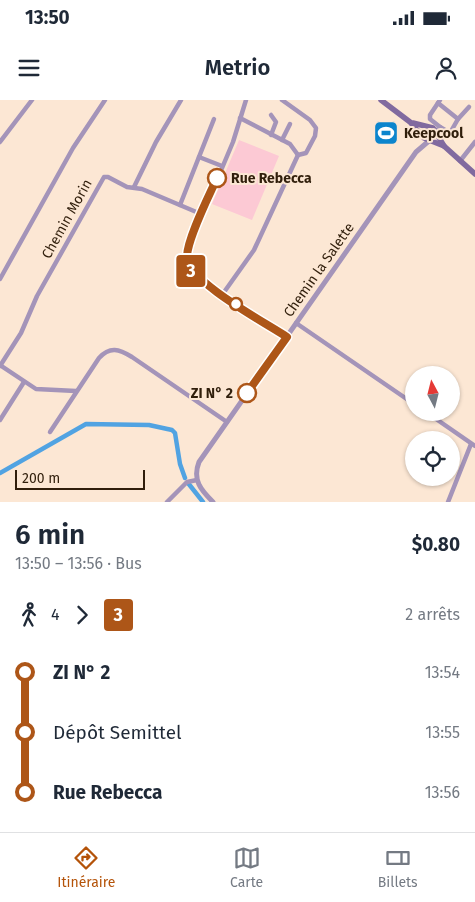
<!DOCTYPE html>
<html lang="fr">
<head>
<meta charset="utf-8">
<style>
  body { margin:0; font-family:"Fira Sans",sans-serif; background:#f2f2f3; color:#1f2937; height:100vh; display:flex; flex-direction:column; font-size:19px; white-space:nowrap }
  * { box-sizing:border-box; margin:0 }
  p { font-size:16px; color:#747a83 }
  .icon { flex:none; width:28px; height:28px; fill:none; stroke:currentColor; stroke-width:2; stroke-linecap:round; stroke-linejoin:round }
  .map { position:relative; height:402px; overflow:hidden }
  .side { display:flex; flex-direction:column; background:#fff; flex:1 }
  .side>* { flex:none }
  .badge { padding:0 10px; border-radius:4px; font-size:18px; line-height:32px }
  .needle { width:32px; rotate:353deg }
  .controls { position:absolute; left:405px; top:266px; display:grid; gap:10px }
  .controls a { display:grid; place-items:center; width:55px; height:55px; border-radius:50%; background:#fff; box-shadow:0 1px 4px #0004; font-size:25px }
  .scale { position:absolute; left:15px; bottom:12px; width:130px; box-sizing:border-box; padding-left:5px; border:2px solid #301e0b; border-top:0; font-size:14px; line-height:18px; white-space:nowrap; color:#301e0b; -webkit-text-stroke:4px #fce7d4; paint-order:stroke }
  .map>.badge { position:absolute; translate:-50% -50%; box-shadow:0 0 0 2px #fff }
  .legs { display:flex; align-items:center; gap:8px; height:55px; padding:0 15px; font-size:16px }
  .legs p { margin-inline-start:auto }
  .overview { display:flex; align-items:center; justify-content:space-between; height:85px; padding:0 15px }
  h1 { font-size:28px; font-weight:600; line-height:38px }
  ul { padding:0 15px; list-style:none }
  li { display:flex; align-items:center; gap:18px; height:60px; font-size:19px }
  li i { display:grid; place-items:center; width:8px; height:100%; margin:0 6px; background:currentColor }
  li i::after { content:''; width:12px; height:12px; margin:-6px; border:4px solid; border-radius:50%; background:#fff }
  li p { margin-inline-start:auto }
  li:first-child i { background:linear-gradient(#0000 50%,currentColor 0) }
  li:last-child i { background:linear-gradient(currentColor 50%,#0000 0) }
  .status { display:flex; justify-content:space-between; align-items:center; height:35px; padding:0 25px; background:#fff; direction:ltr }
  .status svg { height:14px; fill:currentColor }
  header { display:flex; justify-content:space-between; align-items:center; height:65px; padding:0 15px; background:#fff; font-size:22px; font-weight:600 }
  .menu { display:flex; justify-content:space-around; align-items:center; height:70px; border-top:1px solid #e0e1e3; background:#fff; font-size:14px; color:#747a83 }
  .menu a { display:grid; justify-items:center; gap:2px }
  .menu .current { color:#b45309 }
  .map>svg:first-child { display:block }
  .green { fill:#fcc9d4 }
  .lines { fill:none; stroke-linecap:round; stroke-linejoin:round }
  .canal { stroke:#51a3e2; stroke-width:4.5 }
  .minor { stroke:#a494b9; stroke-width:4.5 }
  .tertiary { stroke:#a494b9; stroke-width:5 }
  .secondary { stroke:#816a9f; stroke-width:5.5 }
  .line-1-casing { stroke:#fff; stroke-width:11 }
  .line-1 { stroke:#ad5618; stroke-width:8 }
  .stop-1-dot { fill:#fff; stroke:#ad5618; stroke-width:2.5 }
  .labels { text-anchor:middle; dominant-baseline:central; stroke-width:4; stroke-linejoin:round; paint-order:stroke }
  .poi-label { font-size:14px; font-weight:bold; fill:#301e0b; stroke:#fce7d4; text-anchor:start }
  .stop-label { font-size:14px; font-weight:bold; fill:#301e0b; stroke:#fce7d4; text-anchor:start }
  .street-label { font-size:14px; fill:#301e0b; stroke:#fce7d4 }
</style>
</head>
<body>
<div class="status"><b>13:50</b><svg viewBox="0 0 49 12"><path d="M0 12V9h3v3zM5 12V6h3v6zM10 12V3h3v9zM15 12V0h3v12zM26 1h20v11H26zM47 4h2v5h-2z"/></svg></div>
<header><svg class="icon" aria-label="menu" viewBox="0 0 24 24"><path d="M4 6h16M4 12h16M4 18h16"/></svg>Metrio<svg class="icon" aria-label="person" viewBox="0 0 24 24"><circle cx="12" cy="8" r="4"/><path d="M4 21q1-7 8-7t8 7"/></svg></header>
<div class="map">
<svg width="475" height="402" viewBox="0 0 475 402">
  <rect width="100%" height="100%" fill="#fce7d4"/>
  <polygon class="green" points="239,40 279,56 252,120 212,104"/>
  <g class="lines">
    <g class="canal">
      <polyline points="0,373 86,324 149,325 172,330 175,333 180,364 185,378"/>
      <polyline points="188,383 203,402"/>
    </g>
    <g class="minor">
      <path d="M246,0L233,42L190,144C188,151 185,159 188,167C195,184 268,225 287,237"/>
      <polyline points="282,0 310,20 316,28 315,36 306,53 298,55"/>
      <polyline points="438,3 458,19 450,33 440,27"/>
      <polyline points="240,18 290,44 298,55"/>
      <polyline points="458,19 469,7"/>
      <polyline points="438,29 440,27 430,19 430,15 440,0"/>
      <polyline points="271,35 276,22 271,15"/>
      <polyline points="282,40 290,24"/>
      <polyline points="0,42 32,0"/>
      <polyline points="199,57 222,66"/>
      <polyline points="460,61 475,42"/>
      <polyline points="134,87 156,42 181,0"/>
      <polyline points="180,105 214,19"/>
      <polyline points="0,179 73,48 105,0"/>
      <polyline points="222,195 254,150 298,55"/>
      <polyline points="296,223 414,304"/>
      <polyline points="0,265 36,289 76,291"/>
      <polyline points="0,266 21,233 37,196 104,77 108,77 127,87 142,89 201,114"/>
      <polyline points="426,312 475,346"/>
      <polyline points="0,320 24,282"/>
      <path d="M50,332L99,258C110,246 119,249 132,257L227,322"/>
      <polyline points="167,402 187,382 197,380"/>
      <polyline points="448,402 471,344"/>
    </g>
    <path class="tertiary" d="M213,402C201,390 192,380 199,362L416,52L430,40"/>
    <g class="secondary">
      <polyline points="381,0 410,22 424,38 444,46 475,74"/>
      <polyline points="413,23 433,28 444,46"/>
    </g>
  </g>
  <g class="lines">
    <defs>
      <path id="line-1" d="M217,78C209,96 187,139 187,157C187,181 266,223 287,237L247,293"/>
    </defs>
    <use href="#line-1" class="line-1-casing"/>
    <use href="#line-1" class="line-1"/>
  </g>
  <defs>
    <symbol id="stadium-square" viewBox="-11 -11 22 22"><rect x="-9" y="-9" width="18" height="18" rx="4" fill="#0c85cd" stroke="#fce7d4"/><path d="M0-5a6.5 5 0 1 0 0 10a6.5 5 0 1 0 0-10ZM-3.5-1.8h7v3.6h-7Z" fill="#fff"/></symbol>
  </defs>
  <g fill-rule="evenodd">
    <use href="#stadium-square" x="372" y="19" width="28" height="28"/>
  </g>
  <g class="stop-1-dot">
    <circle cx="217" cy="78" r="9"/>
    <circle cx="236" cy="204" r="6"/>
    <circle cx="247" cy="293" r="9"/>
  </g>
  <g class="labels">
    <g class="poi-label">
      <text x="404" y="33">Keepcool</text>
    </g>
    <g class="stop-label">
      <text x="231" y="78">Rue Rebecca</text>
      <text x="233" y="293" text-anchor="end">ZI N° 2</text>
    </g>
    <g class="street-label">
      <text transform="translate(67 119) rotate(-61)">Chemin Morin</text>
      <text transform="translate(319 170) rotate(-55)">Chemin la Salette</text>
    </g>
  </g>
</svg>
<div class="controls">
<a><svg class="needle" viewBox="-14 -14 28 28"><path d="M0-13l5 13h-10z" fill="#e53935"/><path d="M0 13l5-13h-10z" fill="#747a83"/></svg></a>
<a><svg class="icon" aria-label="locate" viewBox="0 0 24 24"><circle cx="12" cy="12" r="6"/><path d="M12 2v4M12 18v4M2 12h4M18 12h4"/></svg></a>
</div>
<div class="scale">200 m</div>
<b class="badge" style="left:191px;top:171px;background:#ad5618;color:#fff">3</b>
</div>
<section class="side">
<div class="overview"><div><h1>6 min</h1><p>13:50 – 13:56 · Bus</p></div><b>$0.80</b></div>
<div class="legs"><svg class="icon" aria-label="walk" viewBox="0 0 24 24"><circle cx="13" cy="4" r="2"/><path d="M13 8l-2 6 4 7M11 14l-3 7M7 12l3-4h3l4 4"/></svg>4<svg class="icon" aria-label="forward" viewBox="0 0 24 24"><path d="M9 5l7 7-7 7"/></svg><b class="badge" style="background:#ad5618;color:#fff">3</b><p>2 arrêts</p></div>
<ul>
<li><i style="color:#ad5618"></i><b>ZI N° 2</b><p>13:54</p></li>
<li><i style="color:#ad5618"></i><span>Dépôt Semittel</span><p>13:55</p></li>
<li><i style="color:#ad5618"></i><b>Rue Rebecca</b><p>13:56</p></li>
</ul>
</section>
<nav class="menu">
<a class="current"><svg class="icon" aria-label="directions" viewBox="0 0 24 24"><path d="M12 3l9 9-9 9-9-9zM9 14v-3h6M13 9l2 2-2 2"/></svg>Itinéraire</a>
<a><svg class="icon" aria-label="map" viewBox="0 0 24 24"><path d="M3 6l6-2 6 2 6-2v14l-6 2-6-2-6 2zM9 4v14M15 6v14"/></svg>Carte</a>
<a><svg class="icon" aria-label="tickets" viewBox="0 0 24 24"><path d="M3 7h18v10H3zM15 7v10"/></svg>Billets</a>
</nav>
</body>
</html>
